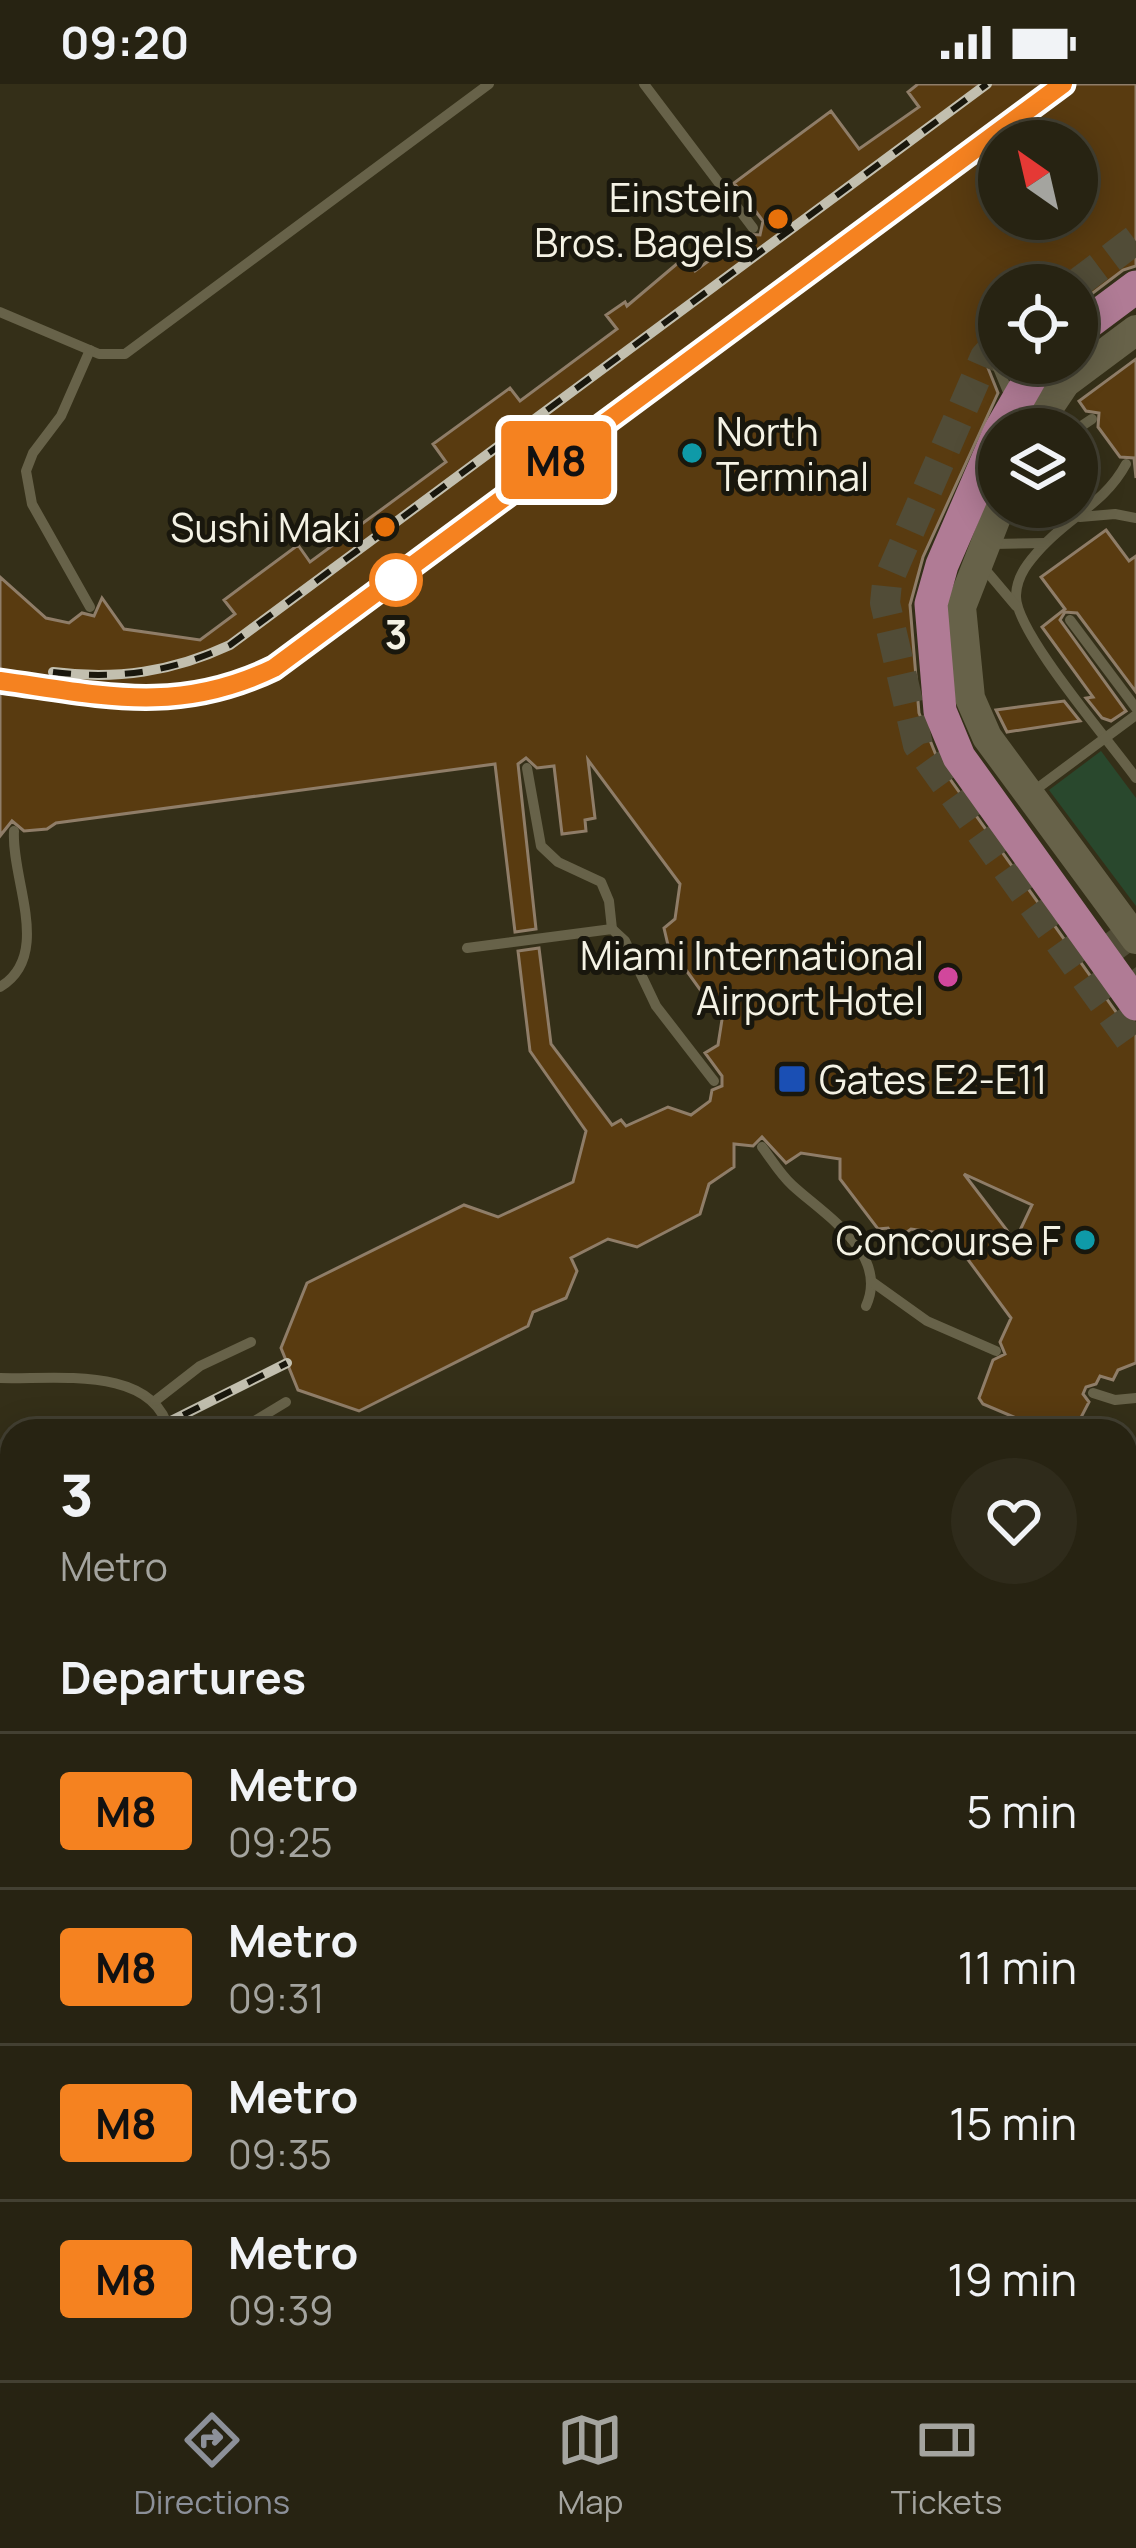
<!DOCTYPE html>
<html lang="en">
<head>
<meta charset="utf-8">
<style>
  body { margin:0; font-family:Manrope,sans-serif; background:#2f2b1b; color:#f1f3f6; height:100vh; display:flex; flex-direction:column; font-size:45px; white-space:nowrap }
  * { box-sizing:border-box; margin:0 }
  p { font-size:39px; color:#a4a49f }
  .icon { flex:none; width:66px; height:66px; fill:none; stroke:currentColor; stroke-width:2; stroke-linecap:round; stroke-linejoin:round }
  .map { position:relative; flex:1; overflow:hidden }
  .panel { position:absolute; left:0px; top:1335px; width:1137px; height:963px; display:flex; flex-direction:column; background:#272312; border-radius:36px 36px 0 0; box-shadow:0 6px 30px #0003,0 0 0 3px #434032 }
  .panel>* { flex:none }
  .badge { padding:0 24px; border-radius:9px; font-size:42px; line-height:78px }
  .needle { width:78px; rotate:326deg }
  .controls { position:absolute; left:978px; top:36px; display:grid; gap:24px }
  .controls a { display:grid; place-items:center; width:120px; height:120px; border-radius:50%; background:#272312; box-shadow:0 6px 30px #0003,0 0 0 3px #434032; font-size:60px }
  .map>.badge { position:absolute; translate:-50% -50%; box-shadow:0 0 0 6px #fff }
  h2 { padding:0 60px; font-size:45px; line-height:108px }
  .round { display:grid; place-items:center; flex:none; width:126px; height:126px; border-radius:63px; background:#2f2b1b }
  .head { display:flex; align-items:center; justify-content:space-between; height:204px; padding:0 60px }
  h1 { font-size:57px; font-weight:800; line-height:90px }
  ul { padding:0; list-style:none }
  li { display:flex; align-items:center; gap:36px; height:156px; padding:0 60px; border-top:3px solid #434032 }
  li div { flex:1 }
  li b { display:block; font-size:45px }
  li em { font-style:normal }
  li .badge { min-width:132px; font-weight:700; text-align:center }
  .status { display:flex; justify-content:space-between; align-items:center; height:84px; padding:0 60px; background:#272312; direction:ltr }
  .status svg { height:33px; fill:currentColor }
  .tab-bar { display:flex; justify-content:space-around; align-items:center; height:168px; border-top:3px solid #434032; background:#272312; font-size:33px; color:#a4a49f }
  .tab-bar a { display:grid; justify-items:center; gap:6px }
  .tab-bar .selected { color:#8c9099 }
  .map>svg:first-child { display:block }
  .green { fill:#29482d }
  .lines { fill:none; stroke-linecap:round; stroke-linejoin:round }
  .taxiway { stroke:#7b7764; stroke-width:51 }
  .building { fill:#593b10; stroke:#8f7d68; stroke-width:3; fill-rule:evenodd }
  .secondary-tunnel { stroke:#514c37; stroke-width:30; stroke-dasharray:30 15; stroke-linecap:butt }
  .lane { stroke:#676249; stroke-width:10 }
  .secondary { stroke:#676249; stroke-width:30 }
  .primary { stroke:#b07b95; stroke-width:33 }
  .rail-casing { stroke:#c2bfaf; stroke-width:10 }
  .rail { stroke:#19170d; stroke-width:6; stroke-dasharray:18; stroke-linecap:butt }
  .line-casing { stroke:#fff; stroke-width:27 }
  .line { stroke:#f58220; stroke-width:18 }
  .food-dot { fill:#e8710a; stroke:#19170d; stroke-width:4.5 }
  .culture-dot { fill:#0f9aa8; stroke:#19170d; stroke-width:4.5 }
  .stop-dot { fill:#fff; stroke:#f58220; stroke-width:6 }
  .hotel-dot { fill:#d1479c; stroke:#19170d; stroke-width:4.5 }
  .transit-dot { fill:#1a4fb4; stroke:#19170d; stroke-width:4.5 }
  .labels { text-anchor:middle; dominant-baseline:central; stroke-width:10; stroke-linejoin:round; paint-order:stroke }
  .poi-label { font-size:39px; fill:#f4f2e4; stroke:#19170d; text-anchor:end }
  .stop-label { font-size:39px; font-weight:bold; fill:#f4f2e4; stroke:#19170d }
</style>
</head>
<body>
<div class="status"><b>09:20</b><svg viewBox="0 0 49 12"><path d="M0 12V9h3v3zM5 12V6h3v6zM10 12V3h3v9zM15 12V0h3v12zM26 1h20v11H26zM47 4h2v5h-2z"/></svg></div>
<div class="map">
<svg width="1136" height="2296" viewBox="0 0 1136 2296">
  <rect width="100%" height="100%" fill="#342f18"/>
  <polygon class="green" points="1101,667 1136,714 1136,822 1049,706"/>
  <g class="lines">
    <polyline class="taxiway" points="299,2296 303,2286"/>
  </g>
  <g class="building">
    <path d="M918,0H1136V182L1123,186L1077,221V201H999V270L991,271L986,279L998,309L923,473L910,521L919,629L940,681L1119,932L1136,941V1279L1118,1286L1113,1296L1100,1292L1096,1300L1086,1303L1083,1310L1089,1318L1074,1347H1008L1014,1333L983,1320L979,1314L993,1276L1005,1270L1000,1258L1011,1234L958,1162L947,1150L911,1145L896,1156L888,1144L878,1145L840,1095V1075L801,1069L786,1079L762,1053L753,1062L734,1060V1083L709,1100L700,1130L637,1163L608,1155L571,1174L577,1187L566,1214L533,1228L528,1242L359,1327L298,1306L281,1264L307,1199L464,1121L498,1133L573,1098L586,1047L530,967L518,867L539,864L551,960L612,1041L621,1036L626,1042L668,1023L691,1031L710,1017L712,1006L722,1002V992L705,969L718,961L724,923L709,918L668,861L664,844L675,835L680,800L588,676L595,734L585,736L586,747L562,750L554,682L537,684L526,674L518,680L536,845L515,848L495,680L56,739L47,745L24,747L12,737L0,752V493L46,534L69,539L82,529L94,532L102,514L124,545L200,556L235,530L224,516L298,461L310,478L446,378L433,360L510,304L520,317L617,245L606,231L625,218L627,222L685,173L695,187L745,150L760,151L763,137L734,99L831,27L859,65L919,23L908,8ZM999,57H1077V135H999ZM964,1090L1032,1121L1015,1157Z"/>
    <polygon points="1136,275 1136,394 1134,374 1120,373 1098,343 1099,329 1086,327 1079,317"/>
    <polygon points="1106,446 1129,477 1136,472 1136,608 1077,529 1065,528 1060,536 1126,627 1111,637 1102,634 1086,614 1093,613 1042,543 1065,525 1041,493"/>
    <polygon points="1064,617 1080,637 1007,648 996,626"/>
  </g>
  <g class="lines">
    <g class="secondary-tunnel">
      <polyline points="1075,201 1136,155"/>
      <polyline points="999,258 985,273 887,499 885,519 918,661 1136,964"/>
      <polyline points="1105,850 1136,891"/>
    </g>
    <g class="lane">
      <polyline points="644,0 753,144"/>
      <polyline points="0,228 99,270 125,270 489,0"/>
      <polyline points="90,266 61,332 33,369 26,387 32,420 90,523"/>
      <polyline points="996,279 1011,315"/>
      <polyline points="1077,345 1092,335"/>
      <path d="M1126,380C1105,419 1070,432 1042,463C1029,477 1017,491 1016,511C1014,547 1111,659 1136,694"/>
      <polyline points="1080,433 1115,430 1136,434"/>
      <polyline points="993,460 1045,459"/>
      <polyline points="983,483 1016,522"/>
      <polyline points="1070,536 1136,624"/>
      <polyline points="527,684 541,762 558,778 601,798 609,817 612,845"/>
      <polyline points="1031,709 1136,631"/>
      <polyline points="467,864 612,845 625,857 656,922 714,997"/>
      <path d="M0,903C53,871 11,796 14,747"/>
      <path d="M762,1063C772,1076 780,1090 792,1101C823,1130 890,1169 866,1222"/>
      <polyline points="871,1197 927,1237 996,1267"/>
      <path d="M0,1294C52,1296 154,1280 169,1347"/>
      <polyline points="1093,1309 1115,1316 1136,1314"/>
      <polyline points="155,1317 200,1282 251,1258"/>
      <polyline points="226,1347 253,1338 286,1318"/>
      <polyline points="0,1642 12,1637"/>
      <polyline points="0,2194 12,2197"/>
      <polyline points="357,2286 380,2296"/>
    </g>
    <g class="secondary">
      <polyline points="1034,345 1065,299 1136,246"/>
      <polyline points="1000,423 961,523 970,614 987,653 1136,855"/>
    </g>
    <g class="primary">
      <polyline points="1077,247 1136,203"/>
      <polyline points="1001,345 1039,279"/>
      <polyline points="999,349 942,481 931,520 940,627 959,673 1136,920"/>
    </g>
    <defs>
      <g id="rail">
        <path d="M53,588C117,596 172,588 230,561L987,0"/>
        <path d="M0,597C101,611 177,631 274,584L1063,0"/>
        <polyline points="151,1347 287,1279"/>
        <polyline points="0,1423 12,1417"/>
        <polyline points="0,1455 12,1447"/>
      </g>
    </defs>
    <use href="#rail" class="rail-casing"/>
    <use href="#rail" class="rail"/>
  </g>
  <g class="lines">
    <defs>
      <path id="line" d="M0,597C101,611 177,631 274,584L1063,0"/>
    </defs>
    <use href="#line" class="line-casing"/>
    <use href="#line" class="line"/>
  </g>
  <g class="food-dot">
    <circle cx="778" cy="135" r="12"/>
    <circle cx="385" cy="443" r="12"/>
  </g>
  <g class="culture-dot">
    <circle cx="692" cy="369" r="12"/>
    <circle cx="1085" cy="1156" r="12"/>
  </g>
  <circle class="stop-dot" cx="396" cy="496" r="24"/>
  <circle class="hotel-dot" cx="948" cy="893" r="12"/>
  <rect class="transit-dot" x="777" y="980" width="30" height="30" rx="6"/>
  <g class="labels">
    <g class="poi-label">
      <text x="754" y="113">Einstein<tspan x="754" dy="45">Bros. Bagels</tspan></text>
      <text x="716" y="347" text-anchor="start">North<tspan x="716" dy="45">Terminal</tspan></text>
      <text x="361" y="443">Sushi Maki</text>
      <text x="924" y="871">Miami International<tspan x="924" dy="45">Airport Hotel</tspan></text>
      <text x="819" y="995" text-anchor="start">Gates E2-E11</text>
      <text x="1061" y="1156">Concourse F</text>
    </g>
    <g class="stop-label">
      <text x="396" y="550">3</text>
    </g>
  </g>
</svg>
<div class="controls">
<a><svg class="needle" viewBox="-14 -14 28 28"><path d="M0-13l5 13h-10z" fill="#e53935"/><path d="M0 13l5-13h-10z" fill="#a4a49f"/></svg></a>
<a><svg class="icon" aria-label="locate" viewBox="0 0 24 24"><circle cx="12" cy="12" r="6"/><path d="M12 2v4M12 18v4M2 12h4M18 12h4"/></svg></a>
<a><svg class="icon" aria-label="layers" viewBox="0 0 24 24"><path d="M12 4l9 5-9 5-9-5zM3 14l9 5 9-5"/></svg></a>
</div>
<b class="badge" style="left:556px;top:376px;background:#f58220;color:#111">M8</b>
<section class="panel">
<div class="head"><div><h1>3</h1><p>Metro</p></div><a class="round"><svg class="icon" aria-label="heart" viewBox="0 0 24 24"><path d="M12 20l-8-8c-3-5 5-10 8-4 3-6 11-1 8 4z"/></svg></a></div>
<h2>Departures</h2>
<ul>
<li><span class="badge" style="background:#f58220;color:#111">M8</span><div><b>Metro</b><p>09:25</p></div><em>5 min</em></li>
<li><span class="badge" style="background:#f58220;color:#111">M8</span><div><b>Metro</b><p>09:31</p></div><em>11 min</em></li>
<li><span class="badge" style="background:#f58220;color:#111">M8</span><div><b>Metro</b><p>09:35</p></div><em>15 min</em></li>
<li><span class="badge" style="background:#f58220;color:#111">M8</span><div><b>Metro</b><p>09:39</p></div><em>19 min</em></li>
</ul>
</section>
</div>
<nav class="tab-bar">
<a class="selected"><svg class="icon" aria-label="directions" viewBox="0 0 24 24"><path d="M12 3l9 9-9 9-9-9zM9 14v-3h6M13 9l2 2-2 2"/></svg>Directions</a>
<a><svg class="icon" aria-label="map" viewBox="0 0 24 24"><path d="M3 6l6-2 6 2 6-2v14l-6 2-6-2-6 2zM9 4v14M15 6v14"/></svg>Map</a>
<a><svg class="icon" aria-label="tickets" viewBox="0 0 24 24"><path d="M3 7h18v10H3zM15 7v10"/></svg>Tickets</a>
</nav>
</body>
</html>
